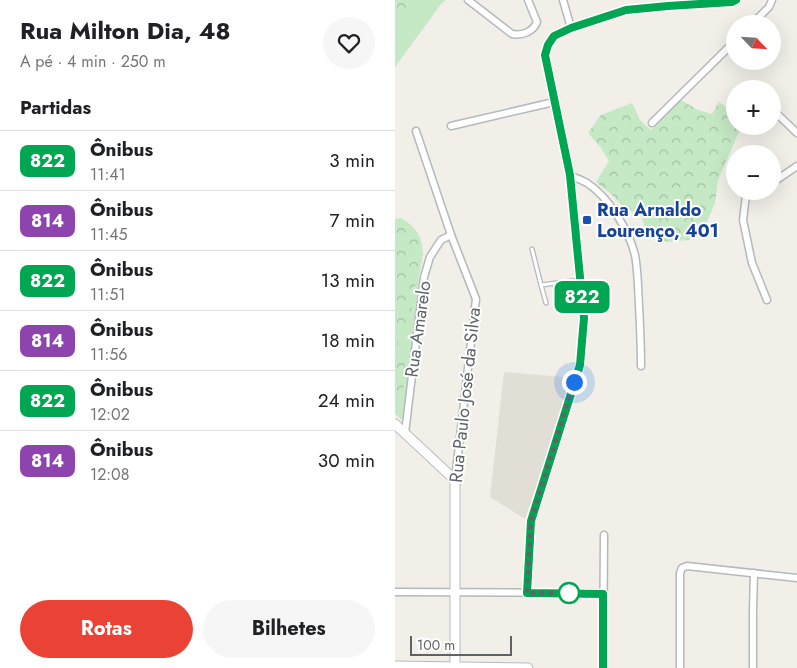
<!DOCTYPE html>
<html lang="pt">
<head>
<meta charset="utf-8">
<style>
  body { margin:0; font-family:Jost,sans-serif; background:#f6f6f6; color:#202124; height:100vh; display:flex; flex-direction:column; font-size:19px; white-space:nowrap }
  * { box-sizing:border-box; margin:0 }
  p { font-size:16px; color:#757577 }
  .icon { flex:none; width:28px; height:28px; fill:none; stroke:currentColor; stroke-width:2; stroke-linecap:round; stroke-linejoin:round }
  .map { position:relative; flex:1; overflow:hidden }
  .panel { display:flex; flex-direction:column; background:#fff; width:395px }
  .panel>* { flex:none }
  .badge { padding:0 10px; border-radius:8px; font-size:18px; line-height:32px }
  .needle { width:32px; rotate:115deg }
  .fabs { position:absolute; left:331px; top:15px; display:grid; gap:10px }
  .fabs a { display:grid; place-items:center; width:55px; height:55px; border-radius:50%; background:#fff; box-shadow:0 5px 20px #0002; font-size:25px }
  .scale { position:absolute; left:15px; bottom:12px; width:102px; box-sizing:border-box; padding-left:5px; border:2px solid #5f6368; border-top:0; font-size:14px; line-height:18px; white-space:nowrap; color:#5f6368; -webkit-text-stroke:4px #fff; paint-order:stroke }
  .you { position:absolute; width:25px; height:25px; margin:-12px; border:4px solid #fff; border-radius:50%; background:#1a73e8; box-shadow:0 0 0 8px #1a73e833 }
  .map>.badge { position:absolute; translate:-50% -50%; box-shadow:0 0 0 2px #fff }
  h2 { padding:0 20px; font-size:19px; line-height:45px }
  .round { display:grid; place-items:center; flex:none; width:52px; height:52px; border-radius:26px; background:#f6f6f6 }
  .overview { display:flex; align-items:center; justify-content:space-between; height:85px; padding:0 20px }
  h1 { font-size:24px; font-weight:700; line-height:38px }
  .button { display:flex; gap:10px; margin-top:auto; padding:10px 20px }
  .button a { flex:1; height:58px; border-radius:30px; background:#ea4335; color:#fff; font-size:20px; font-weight:700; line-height:58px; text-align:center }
  .button a+a { background:#f6f6f6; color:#202124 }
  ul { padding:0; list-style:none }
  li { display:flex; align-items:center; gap:15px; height:60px; padding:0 20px; border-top:1px solid #e0e0e0 }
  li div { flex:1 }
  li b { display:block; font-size:19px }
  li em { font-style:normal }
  li .badge { min-width:55px; font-weight:700; text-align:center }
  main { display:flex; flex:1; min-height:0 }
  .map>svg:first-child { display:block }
  .education { fill:#e1ded6 }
  .green { fill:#c5e8c5 }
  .forest { fill:url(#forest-crowns) }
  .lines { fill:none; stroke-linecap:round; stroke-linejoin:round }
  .lane-casing { stroke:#b5b8bc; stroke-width:5.5 }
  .street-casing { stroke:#b5b8bc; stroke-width:9 }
  .secondary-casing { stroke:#b6babf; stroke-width:11 }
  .lane { stroke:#fff; stroke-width:3 }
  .street { stroke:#fff; stroke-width:6 }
  .secondary { stroke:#fff; stroke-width:9 }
  .line-casing { stroke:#fff; stroke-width:11 }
  .line { stroke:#00a651; stroke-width:8 }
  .walk { stroke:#5f6368; stroke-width:5; stroke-dasharray:0 9 }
  .transit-dot { fill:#1a4fb4; stroke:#fff; stroke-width:2 }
  .stop-dot { fill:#fff; stroke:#00a651; stroke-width:2.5 }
  .labels { text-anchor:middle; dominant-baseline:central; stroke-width:4; stroke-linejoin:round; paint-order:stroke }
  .transit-label { font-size:18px; font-weight:bold; fill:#164399; stroke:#fff; text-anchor:start }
  .street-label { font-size:18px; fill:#5f6368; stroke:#fff }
</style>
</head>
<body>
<main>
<section class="panel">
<div class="overview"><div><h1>Rua Milton Dia, 48</h1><p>A pé · 4 min · 250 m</p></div><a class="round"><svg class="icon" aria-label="heart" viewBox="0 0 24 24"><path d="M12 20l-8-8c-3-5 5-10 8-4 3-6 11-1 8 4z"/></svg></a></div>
<h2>Partidas</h2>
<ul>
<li><span class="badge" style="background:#00a651;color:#fff">822</span><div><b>Ônibus</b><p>11:41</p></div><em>3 min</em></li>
<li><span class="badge" style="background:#8e44ad;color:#fff">814</span><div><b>Ônibus</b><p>11:45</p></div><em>7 min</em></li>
<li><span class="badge" style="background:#00a651;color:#fff">822</span><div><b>Ônibus</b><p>11:51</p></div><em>13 min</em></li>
<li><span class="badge" style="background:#8e44ad;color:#fff">814</span><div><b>Ônibus</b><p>11:56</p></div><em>18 min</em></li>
<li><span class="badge" style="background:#00a651;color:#fff">822</span><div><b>Ônibus</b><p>12:02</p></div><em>24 min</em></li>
<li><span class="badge" style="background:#8e44ad;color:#fff">814</span><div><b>Ônibus</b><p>12:08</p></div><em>30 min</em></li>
</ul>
<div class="button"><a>Rotas</a><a>Bilhetes</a></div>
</section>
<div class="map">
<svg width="402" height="668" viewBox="0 0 402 668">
  <defs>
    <pattern id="forest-crowns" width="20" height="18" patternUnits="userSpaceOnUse" patternTransform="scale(1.25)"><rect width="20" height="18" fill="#c5e8c5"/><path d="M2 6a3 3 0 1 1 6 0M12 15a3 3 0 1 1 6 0" fill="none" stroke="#a3c0a4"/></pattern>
  </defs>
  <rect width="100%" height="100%" fill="#f1efe8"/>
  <polygon class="education" points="109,372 179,378 130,519 95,497"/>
  <g class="green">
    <polygon points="0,0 51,0 46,4 0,67"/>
    <polygon points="0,270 24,278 8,421 0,414"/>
  </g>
  <g class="forest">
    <polygon points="0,0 17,0 17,4 3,23 0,24"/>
    <polygon points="286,100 303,110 317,114 324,102 339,112 340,126 346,127 323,180 320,203 307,234 293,240 273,242 252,235 246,214 231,210 216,194 201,182 214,161 206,148 193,133 206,115 237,103 245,120 256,130"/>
    <path d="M6,218C28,231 31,247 25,271C24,276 22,281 20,286C19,291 20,296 19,301C17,309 15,316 12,324L7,326L2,347C16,366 9,381 5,403L2,404L0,402V219Z"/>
  </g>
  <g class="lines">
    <defs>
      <g id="lane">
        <polyline points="137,249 146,285 185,280"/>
        <polyline points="146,285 151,303"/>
      </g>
      <g id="street">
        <path d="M73,0L117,34C127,36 138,32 142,22L133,0"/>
        <polyline points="168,0 176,28"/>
        <polyline points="357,24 374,7 377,0"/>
        <polyline points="378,110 402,133"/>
        <polyline points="257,123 340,41"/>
        <polyline points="56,126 159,102"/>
        <polyline points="21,131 56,235 81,299 60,480"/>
        <path d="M175,175C180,178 187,180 192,183C214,197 234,231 240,255C243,271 243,289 244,305C245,325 246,346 246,366"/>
        <polyline points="378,181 383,179 402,166"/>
        <polyline points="357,191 351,195 348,220 357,263 372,300"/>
        <polyline points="10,433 29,277 35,257 46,240 56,235"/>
        <polyline points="0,592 208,593"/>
        <polyline points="132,593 136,521 185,365 189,318 175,175 150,55 153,45 159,37 176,28 231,10 273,6 337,2 341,0"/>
        <polyline points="208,668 209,535"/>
        <polyline points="285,668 285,573 287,568 292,566 402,578"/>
        <polyline points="358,668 358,610 359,573"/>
      </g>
      <g id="secondary">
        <polyline points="0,424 60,480 60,667"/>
        <polyline points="0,666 133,668"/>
      </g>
    </defs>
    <use href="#lane" class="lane-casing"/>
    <use href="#street" class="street-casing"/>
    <use href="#secondary" class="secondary-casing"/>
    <use href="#lane" class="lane"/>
    <use href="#street" class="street"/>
    <use href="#secondary" class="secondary"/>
  </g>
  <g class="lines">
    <defs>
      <polyline id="line" points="208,668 208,594 132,593 136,521 185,365 189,318 175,175 150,55 153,45 159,36 176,28 231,10 273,6 337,2 341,0"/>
    </defs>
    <use href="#line" class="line-casing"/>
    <use href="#line" class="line"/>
    <polyline class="walk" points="174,593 132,593 136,521 179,382"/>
  </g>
  <rect class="transit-dot" x="187" y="215" width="10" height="10" rx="2.5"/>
  <circle class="stop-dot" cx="174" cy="593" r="10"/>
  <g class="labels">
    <g class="transit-label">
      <text x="202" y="210">Rua Arnaldo<tspan x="202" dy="21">Lourenço, 401</tspan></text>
    </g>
    <g class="street-label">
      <text transform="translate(23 329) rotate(-82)">Rua Amarelo</text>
      <text transform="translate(70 395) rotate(-84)">Rua Paulo José da Silva</text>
    </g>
  </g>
</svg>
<div class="fabs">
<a><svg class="needle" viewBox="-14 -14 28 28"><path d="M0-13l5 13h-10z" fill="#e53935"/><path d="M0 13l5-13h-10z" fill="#757577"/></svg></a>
<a>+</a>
<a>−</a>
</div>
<div class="scale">100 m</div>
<div class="you" style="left:179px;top:382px"></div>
<b class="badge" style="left:187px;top:297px;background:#00a651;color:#fff">822</b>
</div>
</main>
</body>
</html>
